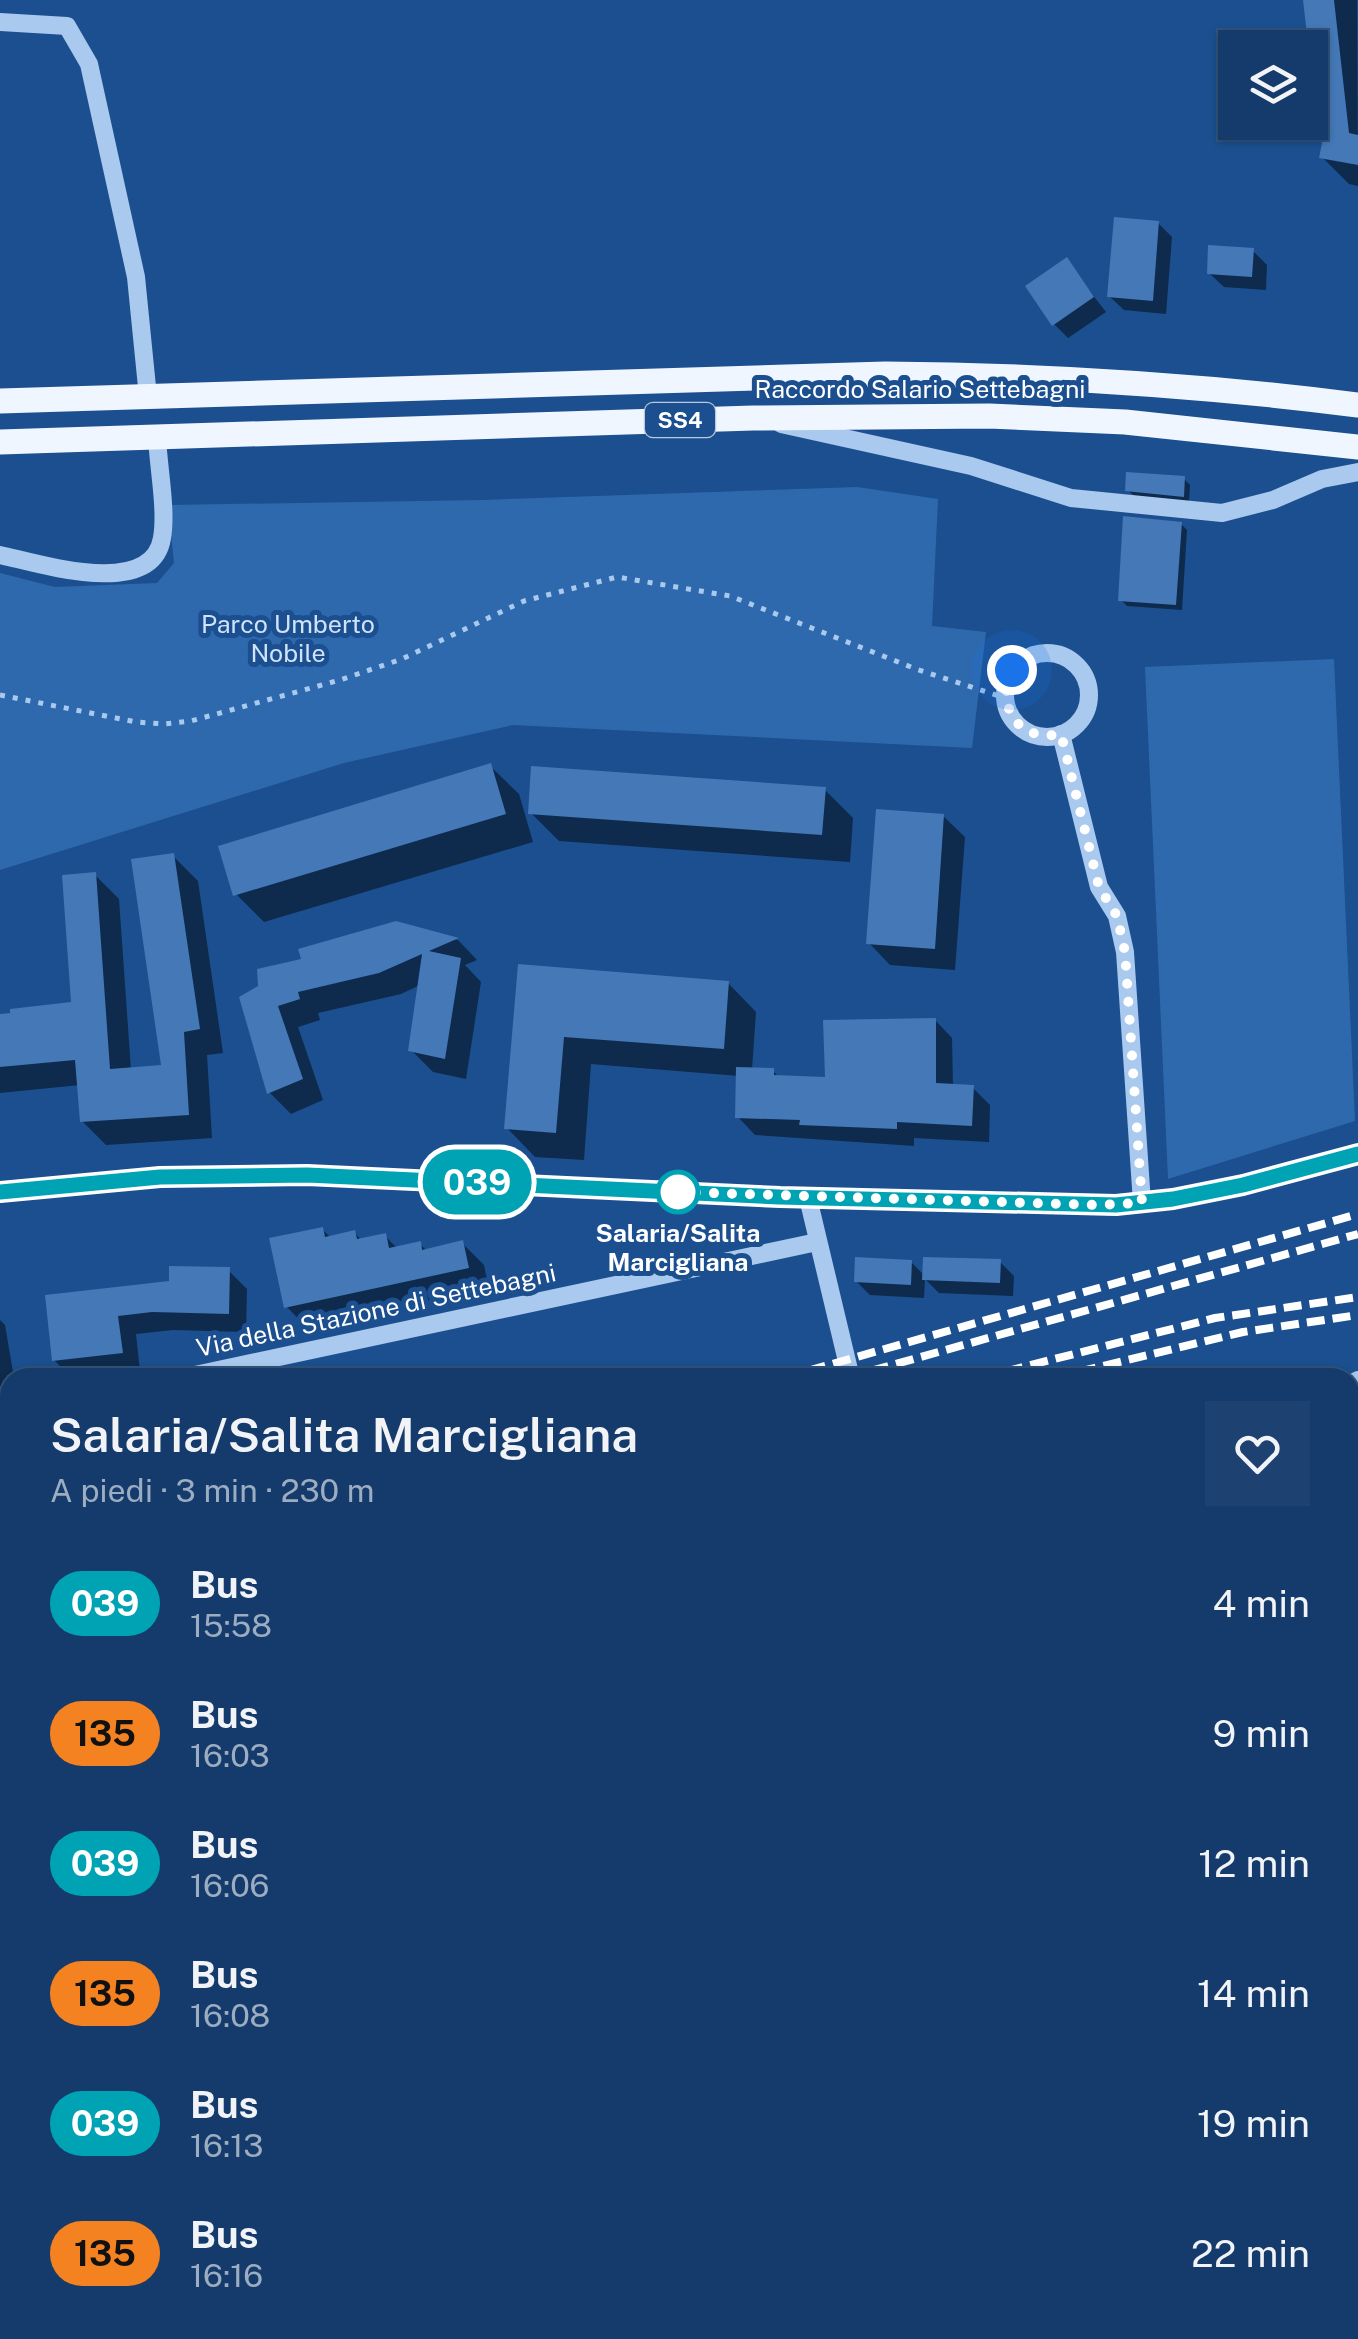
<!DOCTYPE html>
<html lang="it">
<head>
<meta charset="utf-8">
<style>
  body { margin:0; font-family:"Public Sans",sans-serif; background:#1d4271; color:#f1f3f6; height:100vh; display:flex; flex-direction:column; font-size:38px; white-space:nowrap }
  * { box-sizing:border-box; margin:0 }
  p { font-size:32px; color:#9dadc1 }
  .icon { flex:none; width:55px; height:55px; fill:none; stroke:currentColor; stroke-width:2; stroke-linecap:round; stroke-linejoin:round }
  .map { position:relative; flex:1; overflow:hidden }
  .panel { position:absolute; left:0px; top:1368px; width:1360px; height:972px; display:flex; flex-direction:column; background:#143b6b; border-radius:30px 30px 0 0; box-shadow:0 2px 8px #0004,0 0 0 2px #33557e }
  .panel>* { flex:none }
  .badge { padding:0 20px; border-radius:32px; font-size:35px; line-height:65px }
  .fabs { position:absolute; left:1218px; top:30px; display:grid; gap:20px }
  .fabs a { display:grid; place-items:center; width:110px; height:110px; border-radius:0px; background:#143b6b; box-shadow:0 2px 8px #0004,0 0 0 2px #33557e; font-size:50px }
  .you { position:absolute; width:50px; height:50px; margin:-25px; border:8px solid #fff; border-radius:50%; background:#1a73e8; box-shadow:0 0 0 15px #1a73e833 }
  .map>.badge { position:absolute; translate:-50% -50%; box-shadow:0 0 0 5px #fff }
  .round { display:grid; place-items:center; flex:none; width:105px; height:105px; border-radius:0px; background:#1d4271 }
  .summary { display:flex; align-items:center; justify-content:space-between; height:170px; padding:0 50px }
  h1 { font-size:48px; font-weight:600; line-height:75px }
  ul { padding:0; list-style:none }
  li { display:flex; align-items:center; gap:30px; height:130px; padding:0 50px }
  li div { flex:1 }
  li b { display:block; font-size:38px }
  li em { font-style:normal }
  li .badge { min-width:110px; font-weight:700; text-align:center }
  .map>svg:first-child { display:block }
  .green { fill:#2e69ad }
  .shadow { fill:#0007 }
  .building { fill:#4478b7 }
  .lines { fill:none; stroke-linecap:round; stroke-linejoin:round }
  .path { stroke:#a9c9ee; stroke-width:5; stroke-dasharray:5 8; stroke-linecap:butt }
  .minor { stroke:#a9c9ee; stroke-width:18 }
  .major { stroke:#f0f6ff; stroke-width:25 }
  .rail { stroke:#fff; stroke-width:8; stroke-dasharray:18 8; stroke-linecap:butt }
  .line-casing { stroke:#fff; stroke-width:22 }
  .line { stroke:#00a3b4; stroke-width:15 }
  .walk { stroke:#fff; stroke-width:10; stroke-dasharray:0 18 }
  .stop-dot { fill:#fff; stroke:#00a3b4; stroke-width:5 }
  .labels { text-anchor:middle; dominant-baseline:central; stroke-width:10; stroke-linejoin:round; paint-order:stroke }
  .shield { fill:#1b4f8f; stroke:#bbcadd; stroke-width:2.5 }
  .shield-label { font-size:22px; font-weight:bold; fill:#fff }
  .street-label { font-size:25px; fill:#fff; stroke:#1b4f8f }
  .park-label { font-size:25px; fill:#cfe3fa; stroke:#1b4f8f }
  .stop-label { font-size:25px; font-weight:bold; fill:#fff; stroke:#1b4f8f }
</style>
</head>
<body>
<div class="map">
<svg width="1358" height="2339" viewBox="0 0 1358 2339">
  <rect width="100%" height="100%" fill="#1b4f8f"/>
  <g class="green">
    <polygon points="857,487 938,499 932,626 986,632 972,748 513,725 344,763 0,870 0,573 55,587 157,583 174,563 168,505 482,500"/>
    <polygon points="1334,659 1355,1121 1168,1179 1145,667"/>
  </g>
  <g class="shadow">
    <polygon points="1306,0 1357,0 1358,186 1349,184 1322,157 1330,115 1318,103"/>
    <polygon points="1158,223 1172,237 1166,314 1124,310 1109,296"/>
    <polygon points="1253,251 1267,265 1266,290 1224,287 1209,273"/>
    <polygon points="1066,261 1106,312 1068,338 1054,324"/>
    <polygon points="1184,479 1190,485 1189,502 1134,496 1128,490"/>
    <polygon points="1181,524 1187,530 1182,610 1127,606 1121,600"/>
    <polygon points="490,766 519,794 533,842 264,922 236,894"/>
    <polygon points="824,789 853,818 850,862 559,841 531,813"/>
    <polygon points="943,816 965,837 955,970 890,965 869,943"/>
    <polygon points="174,857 198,881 223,1053 207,1055 212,1138 106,1145 82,1121 80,1085 0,1093 0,1016 74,1004 95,875 119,899 131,1070 164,1068"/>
    <polygon points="396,924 458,940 477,960 465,965 481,982 466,1079 433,1072 411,1050 420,985 401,994 318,1013 320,1020 298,1027 323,1100 291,1114 269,1092 242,998 304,961"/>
    <polygon points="520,967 728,983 756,1012 752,1070 773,1071 780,1078 827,1080 935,1020 952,1038 953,1086 973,1088 990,1105 989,1142 914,1138 914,1146 755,1135 738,1117 739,1076 591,1064 584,1160 535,1157 507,1128"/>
    <polygon points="322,1229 331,1238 355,1233 362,1241 385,1236 398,1249 420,1244 427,1251 462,1243 484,1265 489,1289 308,1329 287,1307"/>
    <polygon points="911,1262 925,1276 1000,1262 1014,1276 1013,1296 939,1293 925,1279 924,1298 870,1295 856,1281"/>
    <polygon points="228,1270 247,1289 246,1332 173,1330 136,1334 140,1371 72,1378 54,1360 47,1298 171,1284"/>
    <polygon points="0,1320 5,1325 14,1378 10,1378 10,1401 0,1402"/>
    <polygon points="10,1480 10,1558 6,1559 0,1553 0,1482"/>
    <polygon points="0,1799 10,1831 10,1899 0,1902"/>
    <polygon points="10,2185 10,2270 0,2246 0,2194"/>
    <polygon points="44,2330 105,2330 113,2338 52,2339"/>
    <polygon points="197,2330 339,2330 330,2339 189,2339"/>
    <polygon points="401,2330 486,2330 485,2339 400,2339"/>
    <polygon points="538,2330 625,2330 634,2339 537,2339"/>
  </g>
  <g class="building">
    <polygon points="1303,0 1334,0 1349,133 1358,135 1358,165 1319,158 1330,102 1315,104"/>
    <polygon points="1114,217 1159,221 1153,301 1107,297"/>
    <polygon points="1208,245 1254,248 1252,277 1207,274"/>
    <polygon points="1067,257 1094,297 1052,326 1025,286"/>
    <polygon points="1126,472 1185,476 1184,497 1125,491"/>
    <polygon points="1123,516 1182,522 1176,605 1118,601"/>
    <polygon points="491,763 506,814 233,896 218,846"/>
    <polygon points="531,766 826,787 822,835 528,814"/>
    <polygon points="876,809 944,814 935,949 866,944"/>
    <polygon points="174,853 200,1029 184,1032 189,1115 80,1122 75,1060 0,1067 0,1014 10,1013 10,1009 71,1002 62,875 96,872 110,1069 161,1065 131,859"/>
    <polygon points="396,921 459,938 429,951 461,958 445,1059 408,1051 422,954 379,973 298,992 300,999 278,1006 303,1079 267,1094 239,997 258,986 257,969 301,959 298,949"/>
    <polygon points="518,964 729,981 724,1049 564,1037 556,1133 504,1129"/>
    <polygon points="936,1018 936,1083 974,1085 972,1126 897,1122 897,1129 799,1125 800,1120 735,1118 736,1067 774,1068 774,1075 825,1077 823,1020"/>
    <polygon points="323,1227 325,1237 355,1230 357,1239 386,1233 389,1248 421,1241 422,1250 463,1240 469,1268 284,1308 269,1238"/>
    <polygon points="855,1257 912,1260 911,1285 854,1282"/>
    <polygon points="923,1257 1001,1259 1000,1283 922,1280"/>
    <polygon points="169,1266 230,1267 229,1314 152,1312 118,1316 123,1353 52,1361 45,1295 169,1281"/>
  </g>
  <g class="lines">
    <polyline class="path" points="0,695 136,722 164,724 191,721 340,680 402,659 524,601 617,577 730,596 916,669 1005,698"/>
    <g class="minor">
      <polyline points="0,22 67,26 89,64 136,277 148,397"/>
      <polyline points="781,424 971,466 1071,498 1222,513 1273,500 1322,479 1358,472"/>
      <path d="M0,555C38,563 152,600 162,538C167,509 158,466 157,436"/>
      <circle cx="1047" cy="695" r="42"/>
      <polyline points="1061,734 1099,887 1117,916 1125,952 1142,1203"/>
      <polyline points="0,1192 160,1177 307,1175 808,1198 1116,1205 1173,1199 1243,1185 1358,1154"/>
      <polyline points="808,1198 851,1378"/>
      <polyline points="181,1378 817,1242"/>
      <polyline points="1350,1384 1358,1380"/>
      <polyline points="0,1422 10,1419"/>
      <polyline points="1350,1456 1358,1474"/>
      <polyline points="0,1722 10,1719"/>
      <polyline points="1350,1859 1358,1819"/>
      <polyline points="138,2339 148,2330"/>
      <polyline points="351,2339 353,2330"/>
      <polyline points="1260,2339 1261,2330"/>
    </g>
    <g class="major">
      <path d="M0,401L885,374C1044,375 1201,385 1358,405"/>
      <polyline points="0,442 753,418 989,416 1125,422 1358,447"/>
    </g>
    <g class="rail">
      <polyline points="783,1378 1358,1214"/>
      <polyline points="846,1378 1358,1234"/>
      <polyline points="980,1378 1215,1318 1358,1297"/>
      <polyline points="1053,1378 1243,1332 1358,1315"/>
      <polyline points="0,1594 10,1591"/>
      <polyline points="0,1614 10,1612"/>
      <polyline points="0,1653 10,1651"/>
      <polyline points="0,1672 10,1669"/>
    </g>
  </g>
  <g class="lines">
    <defs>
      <polyline id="line" points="0,1192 160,1177 307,1175 780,1197 1116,1205 1173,1199 1243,1185 1358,1154"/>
    </defs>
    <use href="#line" class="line-casing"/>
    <use href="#line" class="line"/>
    <path class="walk" d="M678,1192L1096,1205L1142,1203L1125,952L1117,916L1099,887L1061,734C1020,743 995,708 1012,670"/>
  </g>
  <circle class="stop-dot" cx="678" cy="1192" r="20"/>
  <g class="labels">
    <rect class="shield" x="645" y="403" width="70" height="34" rx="8"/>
    <g class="shield-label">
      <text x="680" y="420">SS4</text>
    </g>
    <g class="street-label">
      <text x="920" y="389">Raccordo Salario Settebagni</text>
      <text transform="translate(376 1310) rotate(-12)">Via della Stazione di Settebagni</text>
    </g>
    <g class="park-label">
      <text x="288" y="624">Parco Umberto<tspan x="288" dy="29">Nobile</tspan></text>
    </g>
    <g class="stop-label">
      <text x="678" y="1233">Salaria/Salita<tspan x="678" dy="29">Marcigliana</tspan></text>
    </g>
  </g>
</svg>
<div class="fabs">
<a><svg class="icon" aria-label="layers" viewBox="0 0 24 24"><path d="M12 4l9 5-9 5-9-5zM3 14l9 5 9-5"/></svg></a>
</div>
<div class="you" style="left:1012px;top:670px"></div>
<b class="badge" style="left:477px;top:1182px;background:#00a3b4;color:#fff">039</b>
<section class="panel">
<div class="summary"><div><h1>Salaria/Salita Marcigliana</h1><p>A piedi · 3 min · 230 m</p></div><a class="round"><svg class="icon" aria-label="heart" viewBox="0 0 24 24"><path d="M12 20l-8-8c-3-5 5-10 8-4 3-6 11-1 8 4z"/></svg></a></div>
<ul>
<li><span class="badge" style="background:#00a3b4;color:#fff">039</span><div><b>Bus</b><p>15:58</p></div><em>4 min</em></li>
<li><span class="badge" style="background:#f58220;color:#111">135</span><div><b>Bus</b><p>16:03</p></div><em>9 min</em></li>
<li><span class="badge" style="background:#00a3b4;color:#fff">039</span><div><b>Bus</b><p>16:06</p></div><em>12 min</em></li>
<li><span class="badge" style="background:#f58220;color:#111">135</span><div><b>Bus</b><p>16:08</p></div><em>14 min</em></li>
<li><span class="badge" style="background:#00a3b4;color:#fff">039</span><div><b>Bus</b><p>16:13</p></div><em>19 min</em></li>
<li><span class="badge" style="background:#f58220;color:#111">135</span><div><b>Bus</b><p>16:16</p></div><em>22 min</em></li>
</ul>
</section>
</div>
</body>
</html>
